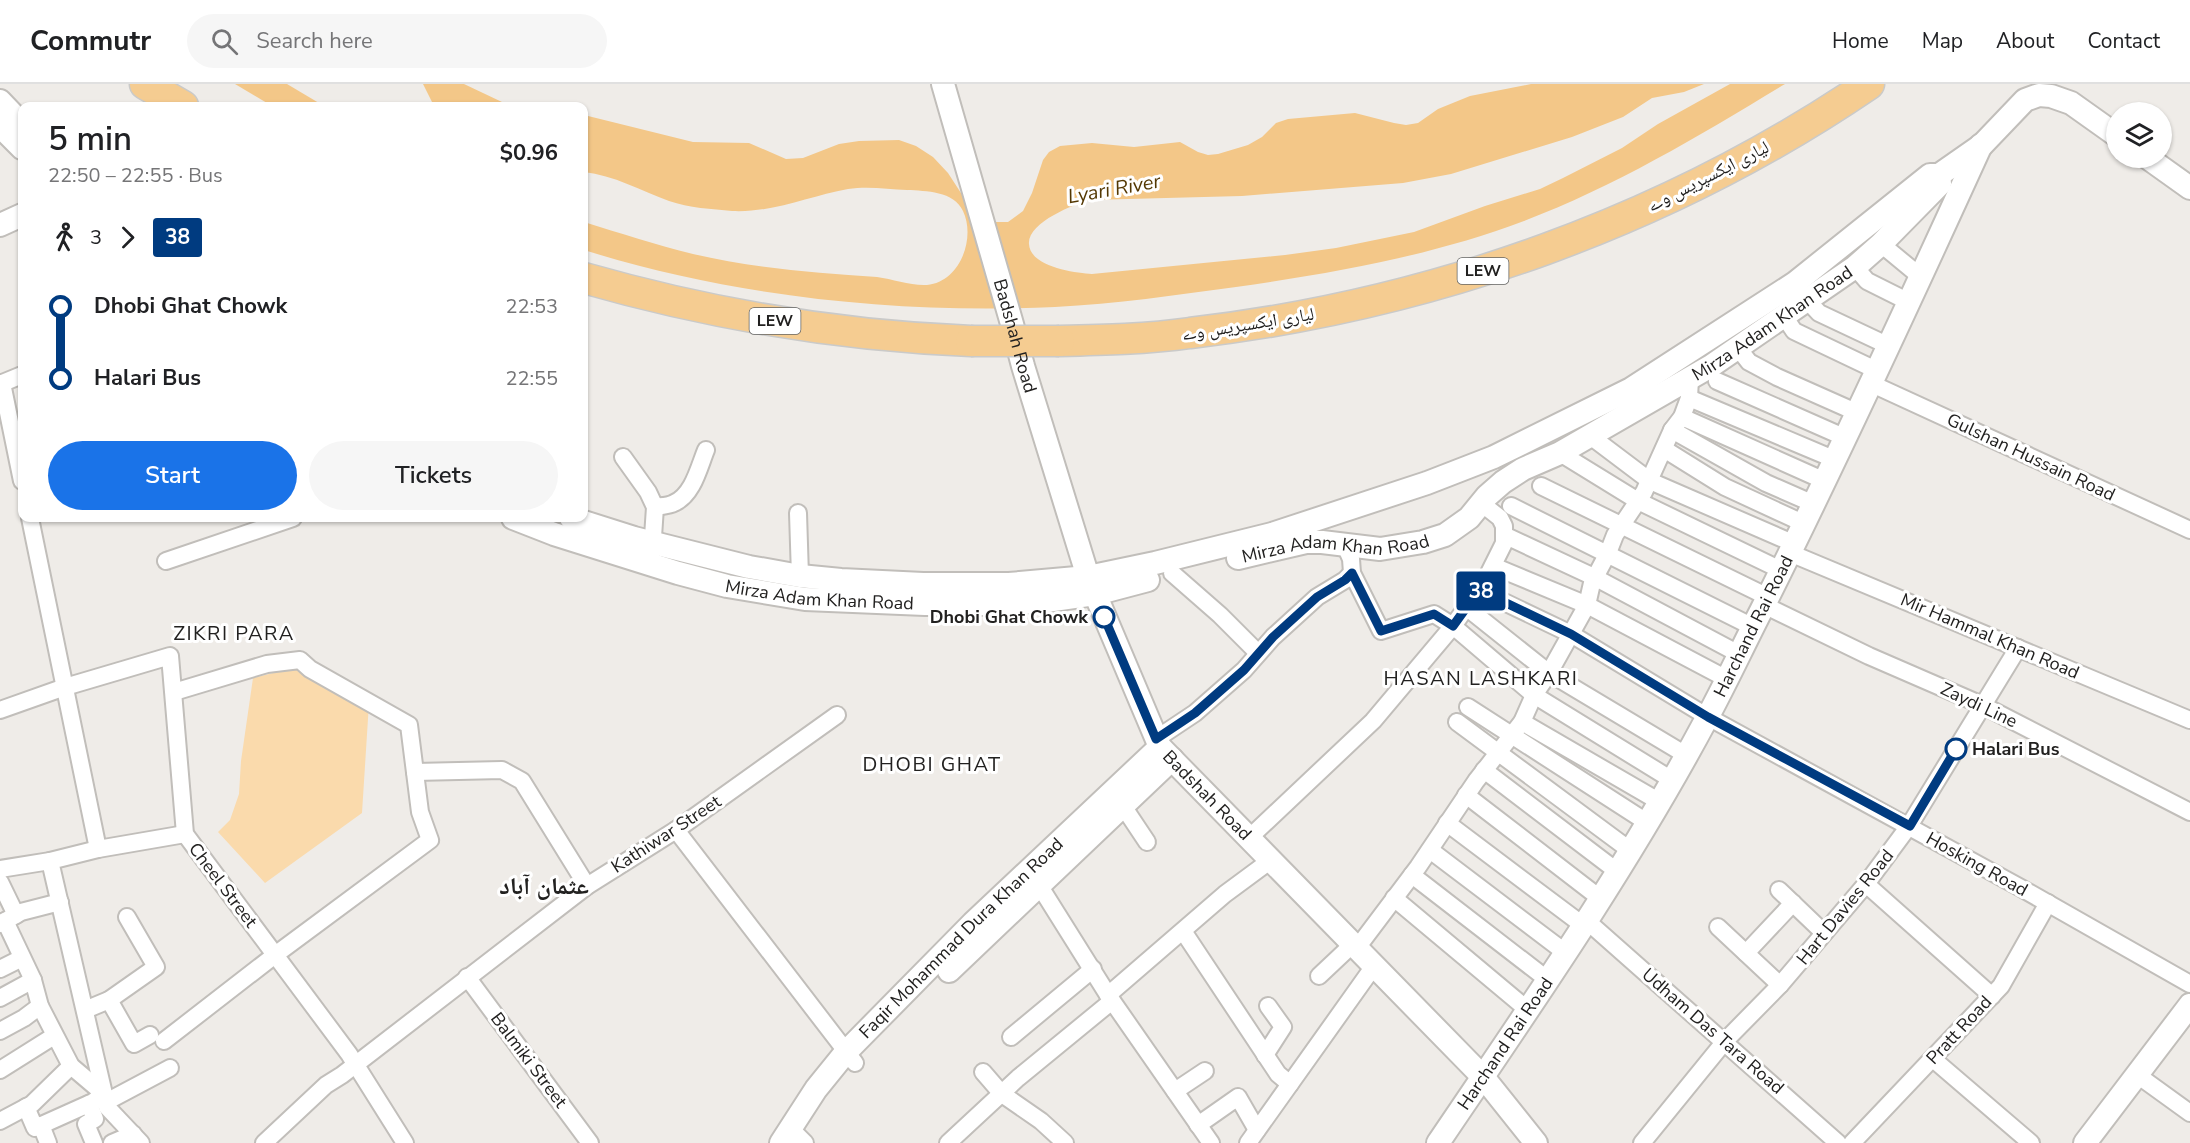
<!DOCTYPE html>
<html lang="en">
<head>
<meta charset="utf-8">
<style>
  body { margin:0; font-family:"Nunito Sans","Noto Naskh Arabic",sans-serif; background:#f6f6f6; color:#202124; height:100vh; display:flex; flex-direction:column; font-size:22px; white-space:nowrap }
  * { box-sizing:border-box; margin:0 }
  p { font-size:20px; color:#757577 }
  .icon { flex:none; width:33px; height:33px; fill:none; stroke:currentColor; stroke-width:2; stroke-linecap:round; stroke-linejoin:round }
  .map { position:relative; flex:1; overflow:hidden }
  .sheet { position:absolute; left:18px; top:18px; width:570px; height:420px; display:flex; flex-direction:column; background:#fff; border-radius:12px; box-shadow:0 2px 4px #0004 }
  .sheet>* { flex:none }
  .badge { padding:0 12px; border-radius:4px; font-size:21px; line-height:39px }
  .tools { position:absolute; left:2106px; top:18px; display:grid; gap:12px }
  .tools a { display:grid; place-items:center; width:66px; height:66px; border-radius:50%; background:#fff; box-shadow:0 2px 4px #0004; font-size:30px }
  .map>.badge { position:absolute; translate:-50% -50%; box-shadow:0 0 0 3px #fff }
  .legs { display:flex; align-items:center; gap:9px; height:66px; padding:0 30px; font-size:20px }
  .legs p { margin-inline-start:auto }
  .summary { display:flex; align-items:center; justify-content:space-between; height:102px; padding:0 30px }
  h1 { font-size:33px; font-weight:600; line-height:45px }
  .action { display:flex; gap:12px; margin-top:auto; padding:12px 30px }
  .action a { flex:1; height:69px; border-radius:36px; background:#1a73e8; color:#fff; font-size:24px; font-weight:600; line-height:69px; text-align:center }
  .action a+a { background:#f6f6f6; color:#202124 }
  ul { padding:0 30px; list-style:none }
  li { display:flex; align-items:center; gap:21px; height:72px; font-size:22px }
  li i { display:grid; place-items:center; width:9px; height:100%; margin:0 8px; background:currentColor }
  li i::after { content:''; width:15px; height:15px; margin:-8px; border:4px solid; border-radius:50%; background:#fff }
  li p { margin-inline-start:auto }
  li:first-child i { background:linear-gradient(#0000 50%,currentColor 0) }
  li:last-child i { background:linear-gradient(currentColor 50%,#0000 0) }
  header { display:flex; align-items:center; gap:36px; box-sizing:border-box; height:84px; padding:0 30px; background:#fff; border-bottom:2px solid #e0e0e0 }
  header strong { font-size:28px }
  nav { display:flex; gap:33px; margin-inline-start:auto; font-size:21px }
  .search { width:420px; height:54px; background:#f6f6f6; display:flex; align-items:center; gap:15px; box-sizing:border-box; padding:0 21px; border-radius:33px; color:#757577; font-size:22px }
  .map>svg:first-child { display:block }
  .green { fill:#fadaac }
  .water { fill:#f3c788 }
  .lines { fill:none; stroke-linecap:round; stroke-linejoin:round }
  .street-casing { stroke:#c1beba; stroke-width:20 }
  .secondary-casing { stroke:#c1beba; stroke-width:26 }
  .highway-casing { stroke:#cacac9; stroke-width:33 }
  .street { stroke:#fff; stroke-width:16 }
  .secondary { stroke:#fff; stroke-width:22 }
  .highway { stroke:#f5cc91; stroke-width:30 }
  .highway-bridge-casing { stroke:#cacac9; stroke-width:33; stroke-linecap:butt }
  .highway-bridge { stroke:#f5cc91; stroke-width:30 }
  .line-1-casing { stroke:#fff; stroke-width:14 }
  .line-1 { stroke:#003b80; stroke-width:9 }
  .stop-1-dot { fill:#fff; stroke:#003b80; stroke-width:3 }
  .labels { text-anchor:middle; dominant-baseline:central; stroke-width:6; stroke-linejoin:round; paint-order:stroke }
  .shield { fill:#fff; stroke:#646463; stroke-width:1.5 }
  .shield-label { font-size:16px; font-weight:bold; fill:#222120 }
  .street-label { font-size:18px; fill:#222120; stroke:#fff }
  .stop-label { font-size:18px; font-weight:bold; fill:#222120; stroke:#fff; text-anchor:end }
  .water-label { font-size:20px; font-style:italic; fill:#543803; stroke:#fff }
  .neighbourhood-label { font-size:20px; letter-spacing:1.5px; fill:#222120; stroke:#fff }
  .district-label { font-size:24px; font-weight:bold; fill:#222120; stroke:#fff }
</style>
</head>
<body>
<header>
<strong>Commutr</strong>
<div class="search"><svg class="icon" aria-label="search" viewBox="0 0 24 24"><circle cx="10" cy="10" r="6"/><path d="M15 15l6 6"/></svg>Search here</div>
<nav><a>Home</a><a>Map</a><a>About</a><a>Contact</a></nav>
</header>
<div class="map">
<svg width="2190" height="1059" viewBox="0 0 2190 1059">
  <rect width="100%" height="100%" fill="#efece8"/>
  <polygon class="green" points="300,576 369,619 362,729 265,799 218,748 230,736 239,710 241,677 253,594 277,588 283,581"/>
  <g class="water">
    <polygon points="235,0 287,0 324,22 272,22"/>
    <polygon points="423,0 464,0 502,18 516,22 540,22 434,22"/>
    <path d="M1531,0H1704L1684,8L1652,14L1623,33L1572,53L1451,90L1403,99L1242,112L1090,116C1074,120 1027,139 1029,160C1030,183 1075,189 1092,190L1285,171L1336,164L1414,148L1485,122L1540,105L1563,94L1622,64L1658,40L1730,0H1785C1701,51 1616,102 1524,137C1431,172 1334,189 1236,203C1176,211 1116,220 1055,223C898,230 734,213 584,166V138C620,149 656,161 693,170C753,184 816,189 877,193C893,195 911,202 927,201C960,198 976,154 963,127C954,107 926,107 907,106C888,105 867,102 848,105C809,112 773,129 732,127C712,125 689,124 669,117C642,107 613,91 584,88V31L693,58L749,59L786,75L803,74L839,60L859,57L899,56L916,62L933,73L948,89L972,126L987,138H1008L1023,127L1032,109L1043,76L1049,68L1060,62L1092,59L1134,63L1180,58L1198,68L1208,71L1218,70L1248,61L1262,53L1276,39L1288,35L1355,29L1394,39L1406,41L1418,39L1438,25L1470,12Z"/>
  </g>
  <g class="lines">
    <defs>
      <g id="street">
        <polyline points="1881,160 1921,193"/>
        <polyline points="1855,183 1867,197 1909,218"/>
        <polyline points="1807,216 1819,229 1889,262"/>
        <polyline points="1784,232 1794,247 1878,287"/>
        <polyline points="1738,264 1749,278 1777,293 1858,329"/>
        <polyline points="1717,297 1846,354"/>
        <polyline points="2,299 22,397"/>
        <polyline points="0,300 22,291"/>
        <polyline points="1872,300 2190,446"/>
        <polyline points="1689,314 1836,376"/>
        <polyline points="1682,333 1825,397"/>
        <polyline points="1672,346 1766,399 1814,420"/>
        <polyline points="1589,351 1650,397 1795,460"/>
        <polyline points="1664,365 1725,403 1805,440"/>
        <polyline points="1560,369 1638,417 1781,486"/>
        <polyline points="623,373 648,408 655,423 652,468"/>
        <polyline points="1541,402 1768,513"/>
        <polyline points="1511,422 1753,543"/>
        <path d="M655,423C660,422 669,422 674,419C693,411 699,383 706,366"/>
        <polyline points="798,429 800,492"/>
        <polyline points="30,434 98,765"/>
        <polyline points="1504,451 1596,494 1739,570"/>
        <polyline points="1345,461 1351,475 1352,489 1381,547 1434,530 1453,542 1534,611 1672,696"/>
        <polyline points="1790,469 2190,636"/>
        <polyline points="166,477 293,434"/>
        <polyline points="1493,482 1587,521 1727,595"/>
        <polyline points="1172,489 1220,531 1258,569"/>
        <polyline points="1479,506 1571,550 1708,633 2021,804 2190,900"/>
        <polyline points="1764,521 1869,572 1982,621 2190,728"/>
        <polyline points="1466,523 1549,589 1686,671"/>
        <polyline points="1468,623 1648,739"/>
        <polyline points="0,626 65,603 170,572 185,750 349,970 405,1059"/>
        <polyline points="1457,638 1631,767"/>
        <polyline points="1522,638 1660,718"/>
        <polyline points="1156,655 1195,629 1244,586 1273,553 1317,513 1345,496 1352,489"/>
        <polyline points="1484,686 1618,788"/>
        <polyline points="415,688 502,686 522,697 587,802"/>
        <polyline points="1466,711 1601,815"/>
        <polyline points="1123,722 1147,758"/>
        <polyline points="1447,739 1584,842"/>
        <polyline points="676,746 855,979"/>
        <polyline points="1249,754 1373,637 1453,542 1485,497 1504,459 1504,442 1500,434 1481,419"/>
        <polyline points="1430,766 1566,869"/>
        <polyline points="0,785 50,777"/>
        <polyline points="1412,791 1548,896"/>
        <polyline points="0,798 16,831"/>
        <polyline points="1866,800 1992,912"/>
        <polyline points="1039,801 1108,911 1211,1059"/>
        <polyline points="1779,806 1824,849"/>
        <polyline points="1394,814 1528,926"/>
        <polyline points="5,837 33,896 40,922 71,982 104,1010 93,1018 35,1044 26,1023"/>
        <polyline points="1587,837 1838,1059"/>
        <polyline points="0,840 21,828 60,818"/>
        <polyline points="1718,843 1780,901"/>
        <polyline points="1183,847 1278,990 1290,1000"/>
        <polyline points="1357,864 1418,783 1476,697 1522,638 1534,611 1549,589 1587,521 1592,499 1608,469 1615,451 1644,408 1672,346 1682,333 1689,314 1690,294"/>
        <polyline points="1746,869 1793,819"/>
        <polyline points="0,885 22,874"/>
        <polyline points="1319,892 1353,860"/>
        <polyline points="467,893 590,1059"/>
        <polyline points="1108,911 1225,810 1271,776"/>
        <polyline points="0,914 33,896"/>
        <polyline points="109,916 134,960 150,951"/>
        <polyline points="85,926 109,916 156,883 127,833"/>
        <polyline points="0,947 24,934 40,922"/>
        <polyline points="1011,953 1093,885"/>
        <polyline points="164,957 275,871 430,756 420,728 409,641 310,585 300,576 267,580 174,608"/>
        <polyline points="1265,971 1283,943 1268,922"/>
        <polyline points="1933,975 2031,1059"/>
        <polyline points="0,986 54,952"/>
        <polyline points="983,988 1002,1010 1041,1037 1065,1059"/>
        <polyline points="2136,990 2190,1029"/>
        <polyline points="1175,1007 1205,987"/>
        <polyline points="106,1018 170,984"/>
        <polyline points="89,1020 95,1035 86,1040 94,1059"/>
        <polyline points="0,1037 32,1020 71,982"/>
        <polyline points="41,1041 48,1059"/>
        <polyline points="1198,1041 1238,1013 1257,1046"/>
        <polyline points="790,1044 805,1059"/>
        <polyline points="112,1059 133,1050"/>
        <polyline points="141,1059 107,1023 50,777 98,765 185,750"/>
        <polyline points="264,1059 326,1001 342,991 587,802 676,746 837,631"/>
        <polyline points="948,1059 1018,994 1112,917"/>
        <polyline points="1248,1059 1374,882"/>
        <polyline points="1642,1059 1725,957 1780,901 1866,800 1909,742 2018,564"/>
        <polyline points="1852,1059 2001,902 2048,819"/>
      </g>
      <g id="secondary">
        <path id="s1" d="M943,0L1012,240L1023,282L1088,493L1160,663L1484,994L1536,1059"/>
        <polyline points="0,17 22,40"/>
        <polyline points="0,42 22,64"/>
        <polyline points="2148,74 2190,104"/>
        <polyline points="0,141 22,131"/>
        <path id="s2" d="M513,434L554,450L678,489L727,502L805,515L925,520H998L1046,517L1095,510L1148,496"/>
        <polyline points="571,434 634,454 749,483 800,492 841,496 923,500 1009,500 1088,493 1155,479 1272,450 1427,399 1494,373 1631,305 1795,199 1930,91 1939,91 1982,61 2025,16 2039,11 2051,12 2071,19 2116,51"/>
        <path id="s3" d="M1238,474L1306,458H1322L1380,465L1423,458L1445,451L1469,434L1487,412L1503,398L1523,385L1560,369L1711,282L1855,183L1881,160L1940,100L1939,91"/>
        <polyline points="949,887 1172,675"/>
        <path id="s4" d="M781,1059L816,1005L846,968L973,839L1160,663"/>
        <path id="s5" d="M1438,1059C1532,920 1628,782 1707,634C1726,599 1743,562 1761,527C1838,373 1910,217 1981,61"/>
        <polyline points="2085,1059 2190,921"/>
      </g>
      <g id="highway">
        <polyline points="145,0 183,22"/>
        <path d="M584,194C710,230 840,252 971,257"/>
        <path d="M1059,257C1103,256 1147,255 1190,249C1432,221 1668,137 1869,0"/>
      </g>
    </defs>
    <use href="#street" class="street-casing"/>
    <use href="#secondary" class="secondary-casing"/>
    <use href="#highway" class="highway-casing"/>
    <use href="#street" class="street"/>
    <use href="#secondary" class="secondary"/>
    <use href="#highway" class="highway"/>
    <defs>
      <polyline id="highway-bridge" points="971,257 1059,257"/>
    </defs>
    <use href="#highway-bridge" class="highway-bridge-casing"/>
    <use href="#highway-bridge" class="highway-bridge"/>
  </g>
  <g class="lines">
    <defs>
      <polyline id="line-1" points="1104,533 1156,655 1195,629 1244,586 1273,553 1317,513 1345,496 1352,489 1381,547 1434,530 1453,542 1479,506 1571,550 1708,633 1910,742 1956,665"/>
    </defs>
    <use href="#line-1" class="line-1-casing"/>
    <use href="#line-1" class="line-1"/>
  </g>
  <g class="stop-1-dot">
    <circle cx="1104" cy="533" r="10"/>
    <circle cx="1956" cy="665" r="10"/>
  </g>
  <g class="labels">
    <g class="shield">
      <rect x="1457.5" y="174" width="51" height="26" rx="4.5"/>
      <rect x="749.5" y="224" width="51" height="26" rx="4.5"/>
    </g>
    <g class="shield-label">
      <text x="1483" y="187">LEW</text>
      <text x="775" y="237">LEW</text>
    </g>
    <g class="street-label">
      <text transform="translate(1708 92) rotate(-27)">لیاری ایکسپریس وے</text>
      <text stroke="none"><textPath href="#s3" startOffset="603">Mirza Adam Khan Road</textPath></text>
      <text transform="translate(1248 240) rotate(-9)">لیاری ایکسپریس وے</text>
      <text stroke="none"><textPath href="#s1" startOffset="262">Badshah Road</textPath></text>
      <text transform="translate(2031 373) rotate(25)">Gulshan Hussain Road</text>
      <text stroke="none"><textPath href="#s3" startOffset="99">Mirza Adam Khan Road</textPath></text>
      <text stroke="none"><textPath href="#s2" startOffset="318">Mirza Adam Khan Road</textPath></text>
      <text stroke="none"><textPath href="#s5" startOffset="606">Harchand Rai Road</textPath></text>
      <text transform="translate(1990 552) rotate(23)">Mir Hammal Khan Road</text>
      <text transform="translate(1979 621) rotate(25)">Zaydi Line</text>
      <text stroke="none"><textPath href="#s1" startOffset="766">Badshah Road</textPath></text>
      <text transform="translate(666 750) rotate(-33)">Kathiwar Street</text>
      <text transform="translate(1977 780) rotate(29)">Hosking Road</text>
      <text transform="translate(223 801) rotate(53)">Cheel Street</text>
      <text transform="translate(1845 823) rotate(-51)">Hart Davies Road</text>
      <text stroke="none"><textPath href="#s4" startOffset="274">Faqir Mohammad Dura Khan Road</textPath></text>
      <text transform="translate(1959 946) rotate(-47)">Pratt Road</text>
      <text transform="translate(1713 947) rotate(41)">Udham Das Tara Road</text>
      <text stroke="none"><textPath href="#s5" startOffset="120">Harchand Rai Road</textPath></text>
      <text transform="translate(529 976) rotate(53)">Balmiki Street</text>
    </g>
    <g class="stop-label">
      <text x="1088" y="533">Dhobi Ghat Chowk</text>
      <text x="1972" y="665" text-anchor="start">Halari Bus</text>
    </g>
    <g class="water-label">
      <text transform="translate(1114 105) rotate(-10)">Lyari River</text>
    </g>
    <g class="neighbourhood-label">
      <text x="234" y="549">ZIKRI PARA</text>
      <text x="1481" y="594">HASAN LASHKARI</text>
      <text x="932" y="680">DHOBI GHAT</text>
    </g>
    <g class="district-label">
      <text x="544" y="802">عثمان آباد</text>
    </g>
  </g>
</svg>
<div class="tools">
<a><svg class="icon" aria-label="layers" viewBox="0 0 24 24"><path d="M12 4l9 5-9 5-9-5zM3 14l9 5 9-5"/></svg></a>
</div>
<b class="badge" style="left:1481px;top:507px;background:#003b80;color:#fff">38</b>
<section class="sheet">
<div class="summary"><div><h1>5 min</h1><p>22:50 – 22:55 · Bus</p></div><b>$0.96</b></div>
<div class="legs"><svg class="icon" aria-label="walk" viewBox="0 0 24 24"><circle cx="13" cy="4" r="2"/><path d="M13 8l-2 6 4 7M11 14l-3 7M7 12l3-4h3l4 4"/></svg>3<svg class="icon" aria-label="forward" viewBox="0 0 24 24"><path d="M9 5l7 7-7 7"/></svg><b class="badge" style="background:#003b80;color:#fff">38</b></div>
<ul>
<li><i style="color:#003b80"></i><b>Dhobi Ghat Chowk</b><p>22:53</p></li>
<li><i style="color:#003b80"></i><b>Halari Bus</b><p>22:55</p></li>
</ul>
<div class="action"><a>Start</a><a>Tickets</a></div>
</section>
</div>
</body>
</html>
